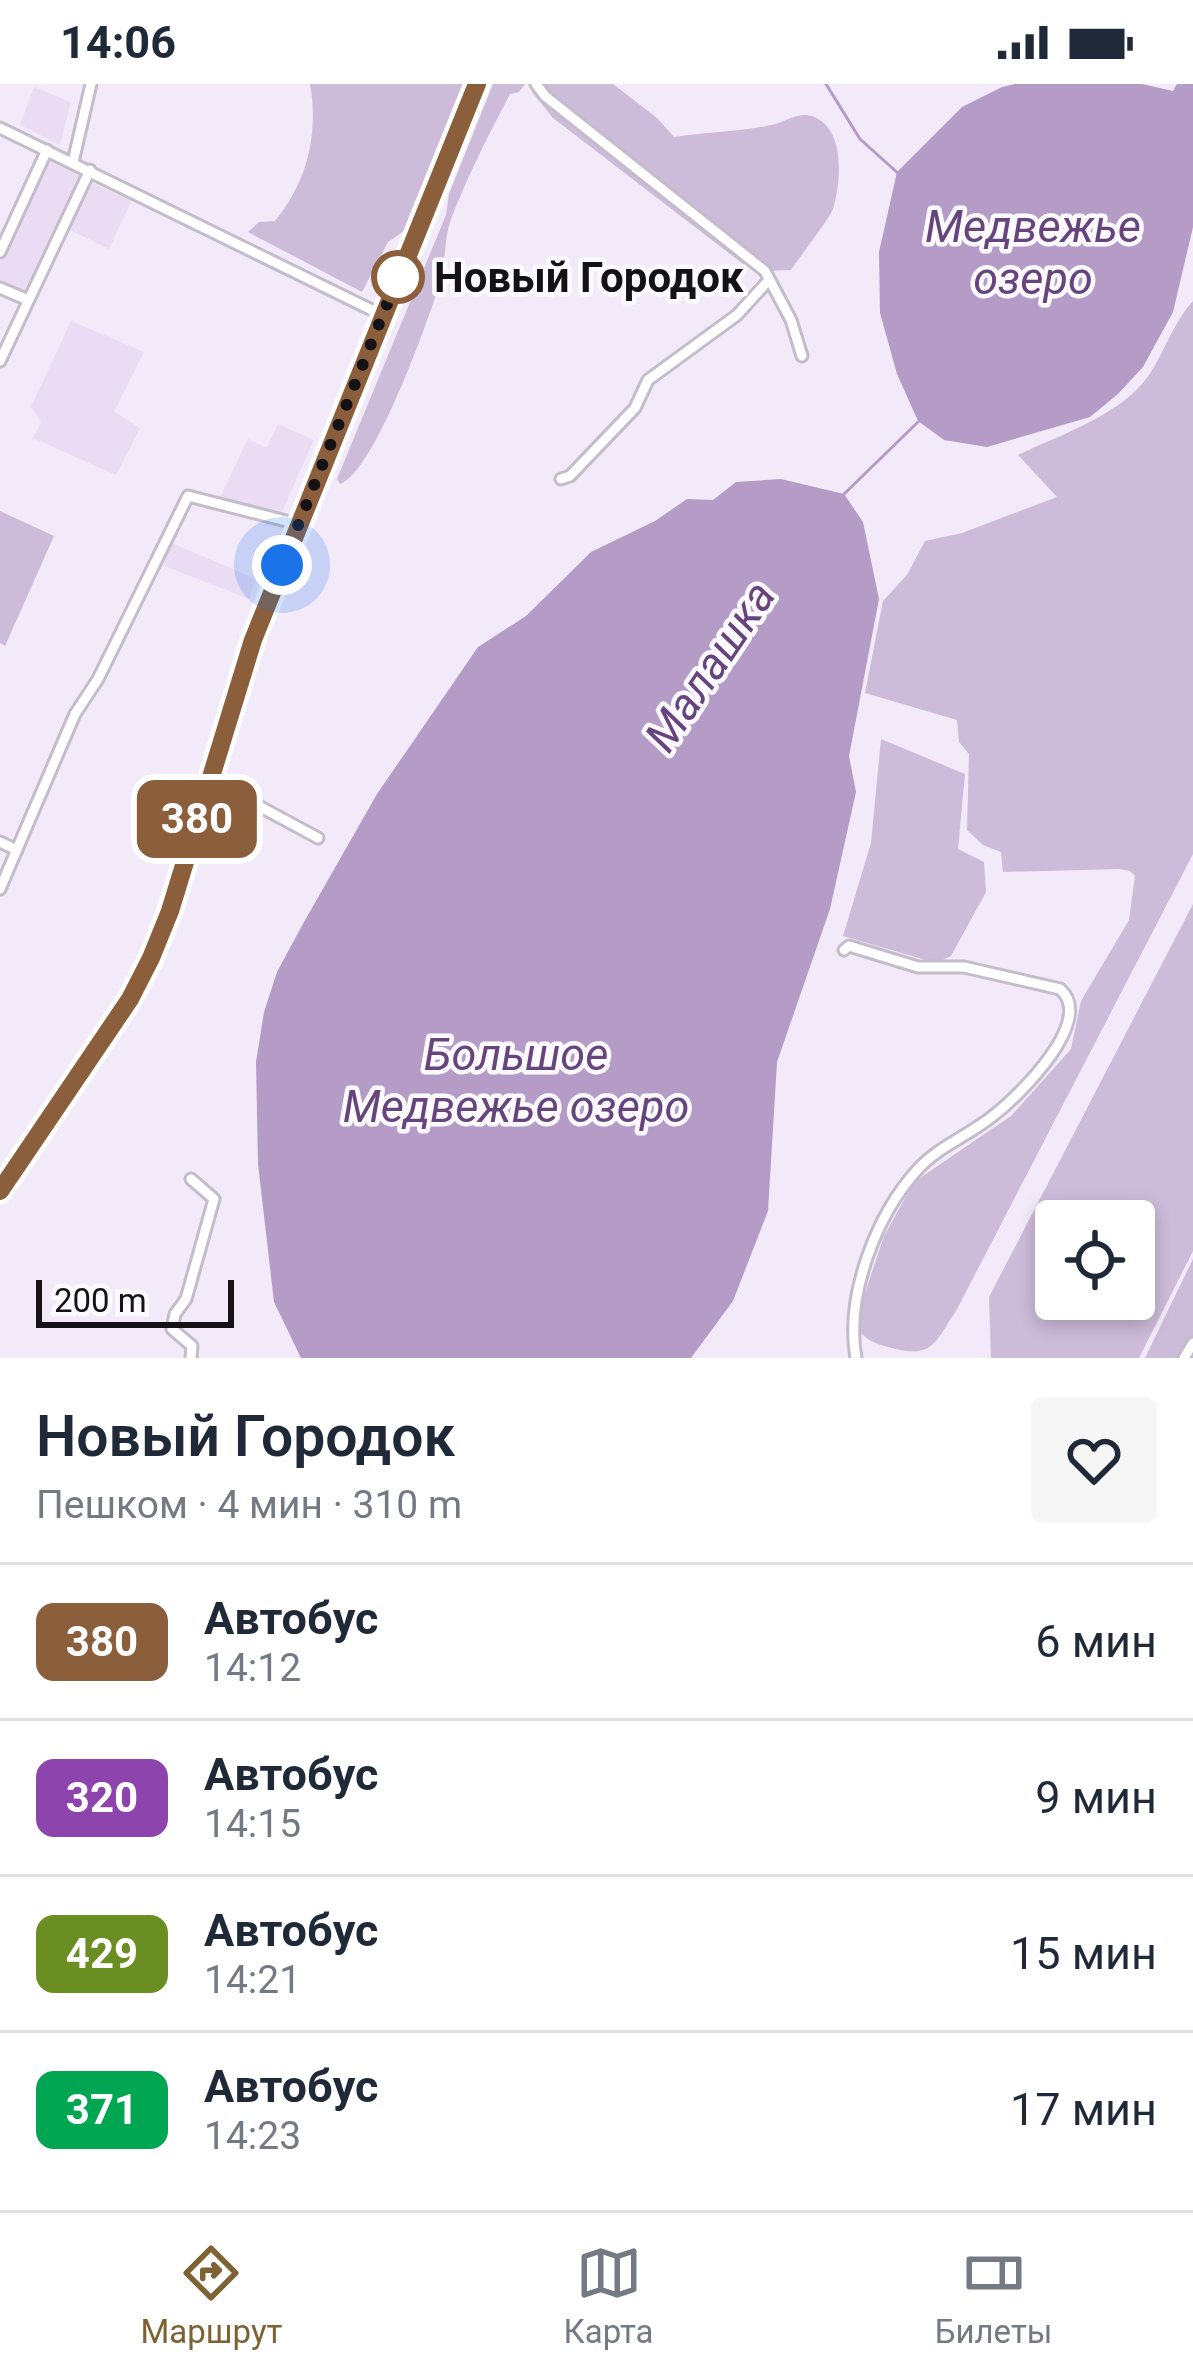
<!DOCTYPE html>
<html lang="ru">
<head>
<meta charset="utf-8">
<style>
  body { margin:0; font-family:Roboto,sans-serif; background:#f6f6f7; color:#1f2937; height:100vh; display:flex; flex-direction:column; font-size:45px; white-space:nowrap }
  * { box-sizing:border-box; margin:0 }
  p { font-size:39px; color:#747a83 }
  .icon { flex:none; width:66px; height:66px; fill:none; stroke:currentColor; stroke-width:2; stroke-linecap:round; stroke-linejoin:round }
  .map { position:relative; height:1274px; overflow:hidden }
  .drawer { display:flex; flex-direction:column; background:#fff; flex:1 }
  .drawer>* { flex:none }
  .badge { padding:0 24px; border-radius:18px; font-size:42px; line-height:78px }
  .tools { position:absolute; left:1035px; top:1116px; display:grid; gap:24px }
  .tools a { display:grid; place-items:center; width:120px; height:120px; border-radius:12px; background:#fff; box-shadow:0 6px 18px #0003; font-size:60px }
  .scale { position:absolute; left:36px; bottom:30px; width:198px; box-sizing:border-box; padding-left:12px; border:6px solid #141217; border-top:0; font-size:33px; line-height:42px; white-space:nowrap; color:#141217; -webkit-text-stroke:9px #fcf9ff; paint-order:stroke }
  .you { position:absolute; width:60px; height:60px; margin:-30px; border:9px solid #fff; border-radius:50%; background:#1a73e8; box-shadow:0 0 0 18px #1a73e833 }
  .map>.badge { position:absolute; translate:-50% -50%; box-shadow:0 0 0 6px #fff }
  .round { display:grid; place-items:center; flex:none; width:126px; height:126px; border-radius:12px; background:#f6f6f7 }
  .head { display:flex; align-items:center; justify-content:space-between; height:204px; padding:0 36px }
  h1 { font-size:57px; font-weight:600; line-height:90px }
  ul { padding:0; list-style:none }
  li { display:flex; align-items:center; gap:36px; height:156px; padding:0 36px; border-top:3px solid #e0e1e3 }
  li div { flex:1 }
  li b { display:block; font-size:45px }
  li em { font-style:normal }
  li .badge { min-width:132px; font-weight:700; text-align:center }
  .status { display:flex; justify-content:space-between; align-items:center; height:84px; padding:0 60px; background:#fff; direction:ltr }
  .status svg { height:33px; fill:currentColor }
  .tabs { display:flex; justify-content:space-around; align-items:center; height:168px; border-top:3px solid #e0e1e3; background:#fff; font-size:33px; color:#747a83 }
  .tabs a { display:grid; justify-items:center; gap:6px }
  .tabs .on { color:#7d6334 }
  .map>svg:first-child { display:block }
  .built { fill:#eaddf3 }
  .green { fill:#ccbbd9; fill-rule:evenodd }
  .water { fill:#b49cc6 }
  .lines { fill:none; stroke-linecap:round; stroke-linejoin:round }
  .stream { stroke:#b49cc6; stroke-width:3 }
  .minor-casing { stroke:#c5bccb; stroke-width:15 }
  .major-casing { stroke:#c5bccb; stroke-width:16 }
  .minor { stroke:#fff; stroke-width:9 }
  .major { stroke:#fff; stroke-width:10 }
  .line-casing { stroke:#fff; stroke-width:27 }
  .line { stroke:#8b5e3c; stroke-width:18 }
  .walk { stroke:#141217; stroke-width:12; stroke-dasharray:0 21.6 }
  .stop-dot { fill:#fff; stroke:#8b5e3c; stroke-width:6 }
  .labels { text-anchor:middle; dominant-baseline:central; stroke-width:9; stroke-linejoin:round; paint-order:stroke }
  .stop-label { font-size:42px; font-weight:bold; fill:#141217; stroke:#fcf9ff; text-anchor:start }
  .water-label { font-size:45px; font-style:italic; fill:#66457c; stroke:#fcf9ff }
</style>
</head>
<body>
<div class="status"><b>14:06</b><svg viewBox="0 0 49 12"><path d="M0 12V9h3v3zM5 12V6h3v6zM10 12V3h3v9zM15 12V0h3v12zM26 1h20v11H26zM47 4h2v5h-2z"/></svg></div>
<div class="map">
<svg width="1193" height="1274" viewBox="0 0 1193 1274">
  <rect width="100%" height="100%" fill="#f2e9f9"/>
  <g class="built">
    <polygon points="34,3 71,18 60,61 20,41"/>
    <polygon points="46,73 83,90 26,211 0,199 0,177"/>
    <polygon points="88,97 132,116 109,165 68,145"/>
    <polygon points="71,237 144,268 114,328 140,344 116,391 33,354 41,338 31,323"/>
    <polygon points="278,340 314,356 282,428 224,414 221,411 248,355 267,364"/>
    <polygon points="172,459 256,495 249,515 162,481"/>
  </g>
  <g class="green">
    <path d="M310,0H464L404,147L388,158L362,208L248,148L259,138L275,137C307,98 319,50 310,0Z"/>
    <path d="M493,0H525L519,8L510,10C489,50 467,93 451,135C444,155 446,177 440,198C429,235 374,389 340,400L337,395L446,131L449,110Z"/>
    <path d="M531,0H613L657,34L674,53C707,48 744,48 776,40C788,36 799,28 812,32C846,44 841,98 833,125C830,134 799,174 791,186L764,187L743,180L553,34L532,8Z"/>
    <path d="M1193,217V770L956,1227C936,1256 934,1274 896,1265C881,1261 869,1259 859,1247L862,1218L884,1152L914,1098L1011,1032L1071,965L1081,917L1129,836L1135,792L1130,787L1120,785L1003,788L1001,768L983,761L967,746L969,670L959,658L957,636L865,609L883,517L907,491L925,457L962,449L1057,413L1018,371C1059,351 1122,331 1149,291C1165,267 1173,239 1193,217Z"/>
    <polygon points="0,427 54,452 5,562 0,559"/>
    <polygon points="881,655 965,690 958,765 984,778 986,808 951,872 936,879 843,852 871,759"/>
    <path d="M1193,820V1167L1139,1274H991L989,1213ZM1056,1137H1134V1215H1056Z"/>
    <polygon points="1193,1175 1193,1274 1145,1274"/>
  </g>
  <g class="water">
    <polygon points="1015,0 1142,0 1173,7 1177,0 1193,0 1193,143 1173,228 1143,283 1118,310 1090,333 987,363 944,356 918,337 897,290 880,229 879,168 897,88 962,23 1002,3"/>
    <polygon points="781,395 844,410 863,438 879,515 849,672 856,708 830,825 777,978 768,1127 733,1217 691,1274 301,1274 274,1218 258,1080 256,978 264,928 277,888 304,838 377,710 478,563 526,532 591,468 655,437 687,415 713,416 736,398"/>
  </g>
  <g class="lines">
    <g class="stream">
      <polyline points="826,0 860,55 900,91"/>
      <polyline points="843,411 918,338"/>
    </g>
    <defs>
      <g id="minor">
        <polyline points="536,0 545,12 765,187 791,236 802,272"/>
        <polyline points="0,44 382,231"/>
        <polyline points="73,78 91,0"/>
        <polyline points="0,168 47,66"/>
        <polyline points="0,204 28,216"/>
        <polyline points="0,277 90,86"/>
        <polyline points="561,395 570,392 635,324 648,296 737,231 769,196"/>
        <polyline points="207,700 242,713 318,754"/>
        <polyline points="0,758 17,766"/>
        <polyline points="0,805 75,630 98,595 188,412 298,440"/>
        <path d="M844,866L849,862L918,883H964L1060,905C1096,936 1020,1011 994,1031C970,1051 939,1062 918,1085C876,1131 845,1212 856,1274"/>
        <polyline points="191,1095 214,1115 186,1215 175,1230 172,1245 192,1262 191,1274"/>
        <polyline points="1184,1274 1193,1259"/>
      </g>
      <polyline id="major" points="0,1107 130,915 151,874 170,827 253,556 477,0"/>
    </defs>
    <use href="#minor" class="minor-casing"/>
    <use href="#major" class="major-casing"/>
    <use href="#minor" class="minor"/>
    <use href="#major" class="major"/>
  </g>
  <g class="lines">
    <defs>
      <polyline id="line" points="0,1107 130,915 151,874 170,827 253,556 477,0"/>
    </defs>
    <use href="#line" class="line-casing"/>
    <use href="#line" class="line"/>
    <polyline class="walk" points="282,481 398,193"/>
  </g>
  <circle class="stop-dot" cx="398" cy="193" r="24"/>
  <g class="labels">
    <g class="stop-label">
      <text x="434" y="193">Новый Городок</text>
    </g>
    <g class="water-label">
      <text x="1033" y="142">Медвежье<tspan x="1033" dy="52">озеро</tspan></text>
      <text transform="translate(710 582) rotate(-56)">Малашка</text>
      <text x="516" y="970">Большое<tspan x="516" dy="52">Медвежье озеро</tspan></text>
    </g>
  </g>
</svg>
<div class="tools">
<a><svg class="icon" aria-label="locate" viewBox="0 0 24 24"><circle cx="12" cy="12" r="6"/><path d="M12 2v4M12 18v4M2 12h4M18 12h4"/></svg></a>
</div>
<div class="scale">200 m</div>
<div class="you" style="left:282px;top:481px"></div>
<b class="badge" style="left:197px;top:735px;background:#8b5e3c;color:#fff">380</b>
</div>
<section class="drawer">
<div class="head"><div><h1>Новый Городок</h1><p>Пешком · 4 мин · 310 m</p></div><a class="round"><svg class="icon" aria-label="heart" viewBox="0 0 24 24"><path d="M12 20l-8-8c-3-5 5-10 8-4 3-6 11-1 8 4z"/></svg></a></div>
<ul>
<li><span class="badge" style="background:#8b5e3c;color:#fff">380</span><div><b>Автобус</b><p>14:12</p></div><em>6 мин</em></li>
<li><span class="badge" style="background:#8e44ad;color:#fff">320</span><div><b>Автобус</b><p>14:15</p></div><em>9 мин</em></li>
<li><span class="badge" style="background:#6b8e23;color:#fff">429</span><div><b>Автобус</b><p>14:21</p></div><em>15 мин</em></li>
<li><span class="badge" style="background:#00a651;color:#fff">371</span><div><b>Автобус</b><p>14:23</p></div><em>17 мин</em></li>
</ul>
</section>
<nav class="tabs">
<a class="on"><svg class="icon" aria-label="directions" viewBox="0 0 24 24"><path d="M12 3l9 9-9 9-9-9zM9 14v-3h6M13 9l2 2-2 2"/></svg>Маршрут</a>
<a><svg class="icon" aria-label="map" viewBox="0 0 24 24"><path d="M3 6l6-2 6 2 6-2v14l-6 2-6-2-6 2zM9 4v14M15 6v14"/></svg>Карта</a>
<a><svg class="icon" aria-label="tickets" viewBox="0 0 24 24"><path d="M3 7h18v10H3zM15 7v10"/></svg>Билеты</a>
</nav>
</body>
</html>
